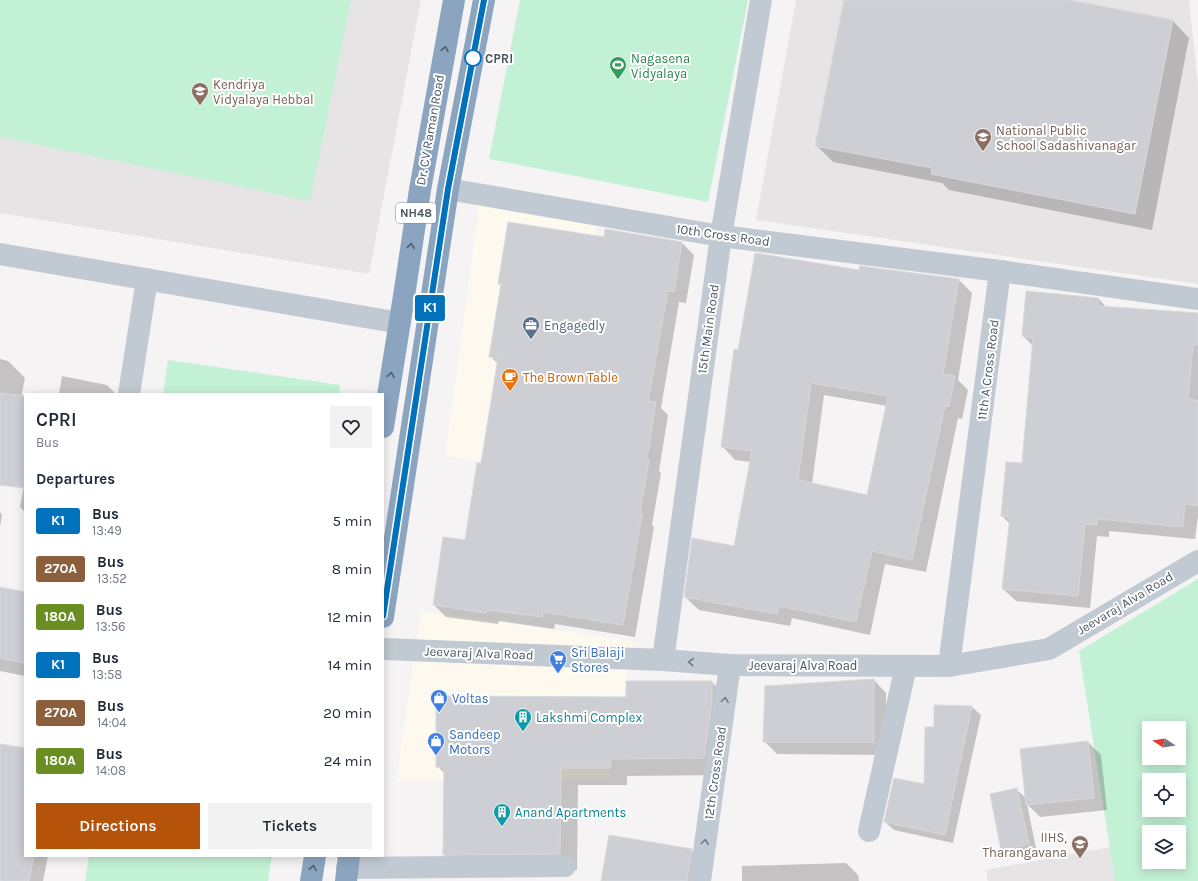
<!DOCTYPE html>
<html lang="en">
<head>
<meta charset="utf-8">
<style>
  body { margin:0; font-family:Karla,sans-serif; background:#f2f2f3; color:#1f2937; height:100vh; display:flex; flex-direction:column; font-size:15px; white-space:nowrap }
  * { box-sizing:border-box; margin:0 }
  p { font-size:13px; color:#747a83 }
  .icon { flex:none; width:22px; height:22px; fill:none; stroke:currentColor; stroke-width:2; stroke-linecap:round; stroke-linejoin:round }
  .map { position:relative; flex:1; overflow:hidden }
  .details { position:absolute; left:24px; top:393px; width:360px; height:464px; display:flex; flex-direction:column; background:#fff; border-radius:0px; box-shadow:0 2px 10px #0003 }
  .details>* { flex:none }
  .badge { padding:0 8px; border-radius:3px; font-size:14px; line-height:26px }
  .needle { width:26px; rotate:282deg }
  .tools { position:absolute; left:1142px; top:721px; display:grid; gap:8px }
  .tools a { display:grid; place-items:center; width:44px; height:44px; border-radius:0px; background:#fff; box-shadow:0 2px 10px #0003; font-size:20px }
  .map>.badge { position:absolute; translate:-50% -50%; box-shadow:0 0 0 2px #fff }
  h2 { padding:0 12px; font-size:15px; line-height:36px }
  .round { display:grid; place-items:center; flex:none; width:42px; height:42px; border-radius:0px; background:#f2f2f3 }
  .overview { display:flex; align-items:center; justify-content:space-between; height:68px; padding:0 12px }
  h1 { font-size:19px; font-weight:600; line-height:30px }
  .action { display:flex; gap:8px; margin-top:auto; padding:8px 12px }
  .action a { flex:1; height:46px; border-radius:0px; background:#b45309; color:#fff; font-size:16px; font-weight:600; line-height:46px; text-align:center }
  .action a+a { background:#f2f2f3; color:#1f2937 }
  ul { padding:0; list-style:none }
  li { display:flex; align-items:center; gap:12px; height:48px; padding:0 12px }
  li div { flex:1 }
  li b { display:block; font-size:15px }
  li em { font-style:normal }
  li .badge { min-width:44px; font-weight:700; text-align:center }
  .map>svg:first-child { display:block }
  .commercial { fill:#fdf9ef }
  .education { fill:#e6e4e5 }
  .green { fill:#c3f1d5; fill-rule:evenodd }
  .shadow { fill:#0003; fill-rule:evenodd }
  .building { fill:#cdcfd5; stroke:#d7d9de; fill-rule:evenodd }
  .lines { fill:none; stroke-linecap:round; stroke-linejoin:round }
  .minor { stroke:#c1cad2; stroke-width:22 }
  .highway { stroke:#8ba5c1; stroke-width:22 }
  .oneway { stroke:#505e6b }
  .oneway2 { stroke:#6e7983 }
  .line-casing { stroke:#fff; stroke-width:9 }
  .line { stroke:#0072bc; stroke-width:6 }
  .stop-dot { fill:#fff; stroke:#0072bc; stroke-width:2 }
  .labels { text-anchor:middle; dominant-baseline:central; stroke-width:4; stroke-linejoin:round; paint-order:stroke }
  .shield { fill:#fff; stroke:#808990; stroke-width:1 }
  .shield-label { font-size:12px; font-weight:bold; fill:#4a5661 }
  .stop-label { font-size:13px; font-weight:bold; fill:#4a5661; stroke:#fff; text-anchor:start }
  .leisure-label { font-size:13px; fill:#27864d; stroke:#fff; text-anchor:start }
  .education-label { font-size:13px; fill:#785e54; stroke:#fff; text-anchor:start }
  .street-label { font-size:13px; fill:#4a5661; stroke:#fff }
  .service-label { font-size:13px; fill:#4e5e75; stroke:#fff; text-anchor:start }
  .food-label { font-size:13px; fill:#c56008; stroke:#fff; text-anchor:start }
  .shop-label { font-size:13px; fill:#366cbe; stroke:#fff; text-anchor:start }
  .culture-label { font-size:13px; fill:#0d838f; stroke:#fff; text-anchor:start }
</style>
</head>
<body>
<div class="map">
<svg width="1198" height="881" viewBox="0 0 1198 881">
  <rect width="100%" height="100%" fill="#f5f3f3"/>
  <g class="commercial">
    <polygon points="480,201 598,219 562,472 445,456"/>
    <polygon points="421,611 633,641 609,779 396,781"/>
  </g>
  <g class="education">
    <polygon points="0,0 421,0 369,274 0,213"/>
    <polygon points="796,0 1189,0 1198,85 1198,284 756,220"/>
    <polygon points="1110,847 1115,881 988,881 986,870"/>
  </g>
  <g class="green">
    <polygon points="0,0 351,0 310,201 0,137"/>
    <polygon points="520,0 748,0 708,202 489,159"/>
    <polygon points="168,360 340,385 339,394 163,394"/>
    <path d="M1198,579V881H1115L1079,651ZM1149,728H1179V758H1149ZM1149,780H1179V810H1149ZM1149,832H1179V862H1149Z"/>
    <polygon points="89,856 272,856 268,881 85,881"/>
  </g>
  <g class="shadow">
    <polygon points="845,0 1065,0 1173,21 1189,38 1152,230 949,190 942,183 833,162 816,145"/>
    <polygon points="604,238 682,243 694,255 686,303 679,302 661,408 668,415 659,471 661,473 652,525 654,527 635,637 555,624 554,629 499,621 498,624 446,617 434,605 466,541 482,464 498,364 490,356 502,286 499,283"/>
    <path d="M861,267L959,280L972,293L958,380L968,390L962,419L958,418L926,572L885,564L870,635L792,618L790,626L699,610L685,597L735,547L751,462L735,460L722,446L738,351L860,272ZM824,395L887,406L868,496L812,484Z"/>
    <polygon points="1098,298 1107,308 1198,314 1198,516 1195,539 1109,531 1109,537 1097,536 1090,608 1016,601 1003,589 1010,524 1002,516 1007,463 1023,464 1034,347 1023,336"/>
    <polygon points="0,359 8,361 25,378 9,459 0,457"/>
    <polygon points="62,376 107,385 116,394 59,394"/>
    <polygon points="25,481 25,512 20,507"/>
    <polygon points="0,512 2,515 0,527"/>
    <polygon points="0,588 25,593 25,676 0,671"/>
    <polygon points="874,680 886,693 886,755 777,754 764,741"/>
    <polygon points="712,682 729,699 722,775 627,776 627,785 578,785 577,870 461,872 444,854 445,774 437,766 627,698"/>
    <polygon points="935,706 972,707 981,715 953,843 894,830 885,822 925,786 935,728"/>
    <polygon points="1088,742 1101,755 1107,810 1040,817 1027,804 1037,853 1011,858 1002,850 1017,790 1027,799"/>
    <polygon points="0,745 25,749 25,856 48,856 43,881 0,881"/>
    <polygon points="691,850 708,867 705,881 602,881"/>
    <polygon points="846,863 858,875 859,881 742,881 742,866"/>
  </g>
  <g class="building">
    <polygon points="844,0 1070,0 1173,20 1135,214 931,174 932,168 815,146"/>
    <polygon points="508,222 604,237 605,229 682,242 674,292 668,291 648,401 656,402 647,459 649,460 640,513 642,514 623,625 543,612 542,617 487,610 486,613 433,605 443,537 465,540 477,463 481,463 498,358 489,357 501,284 498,284"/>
    <path d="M755,253L859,270L860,266L959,279L943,374L955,376L949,406H945L912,560L872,551L856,622L779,606L777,614L684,597L692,538L734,546L752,451L721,447L734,349L738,350ZM811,383L888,396L867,495L798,480Z"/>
    <polygon points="1026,291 1098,298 1098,306 1198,313 1198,345 1193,345 1188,399 1198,401 1198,506 1185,504 1183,527 1097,519 1097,525 1085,524 1078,596 1002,589 1010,517 1001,516 1006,462 1022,463 1033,338 1022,336"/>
    <polygon points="0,393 25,396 25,488 0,485"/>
    <polygon points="0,587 25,592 25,663 0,658"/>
    <polygon points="874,679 874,742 763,742 765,686"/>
    <polygon points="626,681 712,681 712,703 704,758 611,759 610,768 561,768 560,854 443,855 444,767 436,767 436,696 626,697"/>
    <polygon points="934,705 972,706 945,835 884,822 894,778 924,784 925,727 934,727"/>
    <polygon points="1088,741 1094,798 1026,805 1020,749"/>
    <polygon points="0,744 25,748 25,856 34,856 29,881 0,881"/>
    <polygon points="1017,788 1029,844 1001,850 990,794"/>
    <polygon points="609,835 692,849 687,881 601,881"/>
  </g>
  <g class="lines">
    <g class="minor">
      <polyline points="448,189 721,236 1000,271"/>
      <polyline points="0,254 400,323"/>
      <polyline points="129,394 147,279"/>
      <polyline points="383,649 663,660 730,665 949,666 1049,649 1198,561"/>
      <polyline points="663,660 721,236 761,0"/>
      <polyline points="949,666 1000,271 1198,299"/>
      <polyline points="869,831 906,666"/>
      <polyline points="347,868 565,866"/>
      <polyline points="700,881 730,665"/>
    </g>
    <g class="highway">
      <polyline points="383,427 404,296 420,190 454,0"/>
      <polyline points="383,617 448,189 484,0"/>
      <polyline points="311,881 315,856"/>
      <polyline points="346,881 349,856"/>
    </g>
  </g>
  <defs><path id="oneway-chevron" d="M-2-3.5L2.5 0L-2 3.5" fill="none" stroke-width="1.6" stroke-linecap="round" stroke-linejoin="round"/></defs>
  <g class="oneway">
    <use href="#oneway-chevron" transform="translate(445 49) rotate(-80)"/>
    <use href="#oneway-chevron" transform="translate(411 246) rotate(-82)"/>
    <use href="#oneway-chevron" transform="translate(391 375) rotate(-81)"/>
    <use href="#oneway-chevron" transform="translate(313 868) rotate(-81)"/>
  </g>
  <g class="oneway2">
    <use href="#oneway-chevron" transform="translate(691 662) rotate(-176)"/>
    <use href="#oneway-chevron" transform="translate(725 700) rotate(-82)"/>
    <use href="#oneway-chevron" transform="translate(705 842) rotate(-82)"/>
  </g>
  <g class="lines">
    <defs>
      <polyline id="line" points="383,616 448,189 484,0"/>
    </defs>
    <use href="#line" class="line-casing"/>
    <use href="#line" class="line"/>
  </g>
  <defs>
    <symbol id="stadium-pin" viewBox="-11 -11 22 30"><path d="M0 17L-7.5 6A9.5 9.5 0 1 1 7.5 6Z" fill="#2e9e5b" stroke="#fff"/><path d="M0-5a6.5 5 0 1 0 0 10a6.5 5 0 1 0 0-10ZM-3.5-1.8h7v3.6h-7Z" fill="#fff"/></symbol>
    <symbol id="school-pin" viewBox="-11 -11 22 30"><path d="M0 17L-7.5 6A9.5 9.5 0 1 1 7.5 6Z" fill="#8d6e63" stroke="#fff"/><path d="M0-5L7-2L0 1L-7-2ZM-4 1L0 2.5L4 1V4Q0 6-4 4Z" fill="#fff"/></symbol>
    <symbol id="office-pin" viewBox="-11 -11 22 30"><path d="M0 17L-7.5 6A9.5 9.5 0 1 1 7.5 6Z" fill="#5c6f8a" stroke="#fff"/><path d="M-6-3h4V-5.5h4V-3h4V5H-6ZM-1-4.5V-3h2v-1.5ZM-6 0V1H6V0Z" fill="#fff"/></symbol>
    <symbol id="cafe-pin" viewBox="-11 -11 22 30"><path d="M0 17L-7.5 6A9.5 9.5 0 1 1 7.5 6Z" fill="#e8710a" stroke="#fff"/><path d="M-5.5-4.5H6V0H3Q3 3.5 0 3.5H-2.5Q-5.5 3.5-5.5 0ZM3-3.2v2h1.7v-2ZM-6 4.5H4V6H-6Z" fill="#fff"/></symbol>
    <symbol id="supermarket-pin" viewBox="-11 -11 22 30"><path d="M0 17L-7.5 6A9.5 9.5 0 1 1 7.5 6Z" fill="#3f7fe0" stroke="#fff"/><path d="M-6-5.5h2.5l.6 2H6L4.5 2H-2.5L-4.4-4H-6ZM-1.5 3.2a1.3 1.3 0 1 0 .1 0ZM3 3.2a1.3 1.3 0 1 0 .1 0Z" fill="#fff"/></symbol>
    <symbol id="shop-pin" viewBox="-11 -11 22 30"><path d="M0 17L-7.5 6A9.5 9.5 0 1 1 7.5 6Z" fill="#3f7fe0" stroke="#fff"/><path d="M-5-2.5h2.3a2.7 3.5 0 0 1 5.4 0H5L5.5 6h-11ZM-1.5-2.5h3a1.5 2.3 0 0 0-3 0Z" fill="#fff"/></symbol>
    <symbol id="building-pin" viewBox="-11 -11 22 30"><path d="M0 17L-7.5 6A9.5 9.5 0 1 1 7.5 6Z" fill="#0f9aa8" stroke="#fff"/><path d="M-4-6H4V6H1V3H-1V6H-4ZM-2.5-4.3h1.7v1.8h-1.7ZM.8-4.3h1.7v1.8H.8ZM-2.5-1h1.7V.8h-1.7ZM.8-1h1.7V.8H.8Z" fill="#fff"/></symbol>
    <symbol id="university-pin" viewBox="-11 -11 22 30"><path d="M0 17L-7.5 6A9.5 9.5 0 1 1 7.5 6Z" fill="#8d6e63" stroke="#fff"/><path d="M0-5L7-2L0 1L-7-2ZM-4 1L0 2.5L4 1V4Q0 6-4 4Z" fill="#fff"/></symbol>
  </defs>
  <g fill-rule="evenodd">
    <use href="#stadium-pin" x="608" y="55" width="20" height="27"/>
    <use href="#school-pin" x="190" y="81" width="20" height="27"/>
    <use href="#school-pin" x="973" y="127" width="20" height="27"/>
    <use href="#office-pin" x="521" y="315" width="20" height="27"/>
    <use href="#cafe-pin" x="500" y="367" width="20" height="27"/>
    <use href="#supermarket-pin" x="548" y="649" width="20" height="27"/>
    <use href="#shop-pin" x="429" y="688" width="20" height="27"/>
    <use href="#building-pin" x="513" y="707" width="20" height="27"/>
    <use href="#shop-pin" x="426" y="731" width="20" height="27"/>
    <use href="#building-pin" x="492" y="802" width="20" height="27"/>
    <use href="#university-pin" x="1070" y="834" width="20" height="27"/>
  </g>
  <circle class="stop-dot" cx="473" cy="58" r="8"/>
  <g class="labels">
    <rect class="shield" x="396" y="203" width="40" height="20" rx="3"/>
    <g class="shield-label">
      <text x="416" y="213">NH48</text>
    </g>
    <g class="stop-label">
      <text x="485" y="58">CPRI</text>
    </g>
    <g class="leisure-label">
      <text x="631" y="58">Nagasena<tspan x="631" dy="15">Vidyalaya</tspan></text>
    </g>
    <g class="education-label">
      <text x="213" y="84">Kendriya<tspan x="213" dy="15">Vidyalaya Hebbal</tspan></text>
      <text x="996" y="130">National Public<tspan x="996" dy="15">School Sadashivanagar</tspan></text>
      <text x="1067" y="837" text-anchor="end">IIHS,<tspan x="1067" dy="15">Tharangavana</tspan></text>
    </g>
    <g class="street-label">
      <text transform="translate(430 130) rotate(-80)">Dr. CV Raman Road</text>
      <text transform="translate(723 235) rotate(8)">10th Cross Road</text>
      <text transform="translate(708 329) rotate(-82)">15th Main Road</text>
      <text transform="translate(988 370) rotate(-83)">11th A Cross Road</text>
      <text transform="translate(1125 603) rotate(-31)">Jeevaraj Alva Road</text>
      <text transform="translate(479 653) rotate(2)">Jeevaraj Alva Road</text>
      <text x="803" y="665">Jeevaraj Alva Road</text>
      <text transform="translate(715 773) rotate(-82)">12th Cross Road</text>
    </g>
    <g class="service-label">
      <text x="544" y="325">Engagedly</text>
    </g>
    <g class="food-label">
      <text x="523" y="377">The Brown Table</text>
    </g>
    <g class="shop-label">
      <text x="571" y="652">Sri Balaji<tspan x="571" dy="15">Stores</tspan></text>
      <text x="452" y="698">Voltas</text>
      <text x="449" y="734">Sandeep<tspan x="449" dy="15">Motors</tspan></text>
    </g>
    <g class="culture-label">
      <text x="536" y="717">Lakshmi Complex</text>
      <text x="515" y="812">Anand Apartments</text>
    </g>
  </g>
</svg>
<div class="tools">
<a><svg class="needle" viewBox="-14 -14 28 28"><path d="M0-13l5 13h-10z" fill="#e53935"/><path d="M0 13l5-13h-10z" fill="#747a83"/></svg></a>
<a><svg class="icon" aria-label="locate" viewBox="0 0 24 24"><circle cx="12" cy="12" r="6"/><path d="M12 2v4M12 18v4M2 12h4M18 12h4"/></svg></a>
<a><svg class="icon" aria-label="layers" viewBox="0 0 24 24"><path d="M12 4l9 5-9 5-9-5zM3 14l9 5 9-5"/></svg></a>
</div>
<b class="badge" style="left:430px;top:308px;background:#0072bc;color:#fff">K1</b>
<section class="details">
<div class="overview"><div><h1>CPRI</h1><p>Bus</p></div><a class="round"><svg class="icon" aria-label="heart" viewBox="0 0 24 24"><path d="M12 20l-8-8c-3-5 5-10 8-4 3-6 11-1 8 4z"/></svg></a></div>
<h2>Departures</h2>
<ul>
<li><span class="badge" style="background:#0072bc;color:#fff">K1</span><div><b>Bus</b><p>13:49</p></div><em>5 min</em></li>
<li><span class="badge" style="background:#8b5e3c;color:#fff">270A</span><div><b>Bus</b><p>13:52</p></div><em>8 min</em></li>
<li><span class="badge" style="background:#6b8e23;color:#fff">180A</span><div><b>Bus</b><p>13:56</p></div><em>12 min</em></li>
<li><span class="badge" style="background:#0072bc;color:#fff">K1</span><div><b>Bus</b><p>13:58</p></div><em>14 min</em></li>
<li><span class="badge" style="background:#8b5e3c;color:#fff">270A</span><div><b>Bus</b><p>14:04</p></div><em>20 min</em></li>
<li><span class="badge" style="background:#6b8e23;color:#fff">180A</span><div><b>Bus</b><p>14:08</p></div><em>24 min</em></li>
</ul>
<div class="action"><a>Directions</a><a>Tickets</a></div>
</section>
</div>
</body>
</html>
